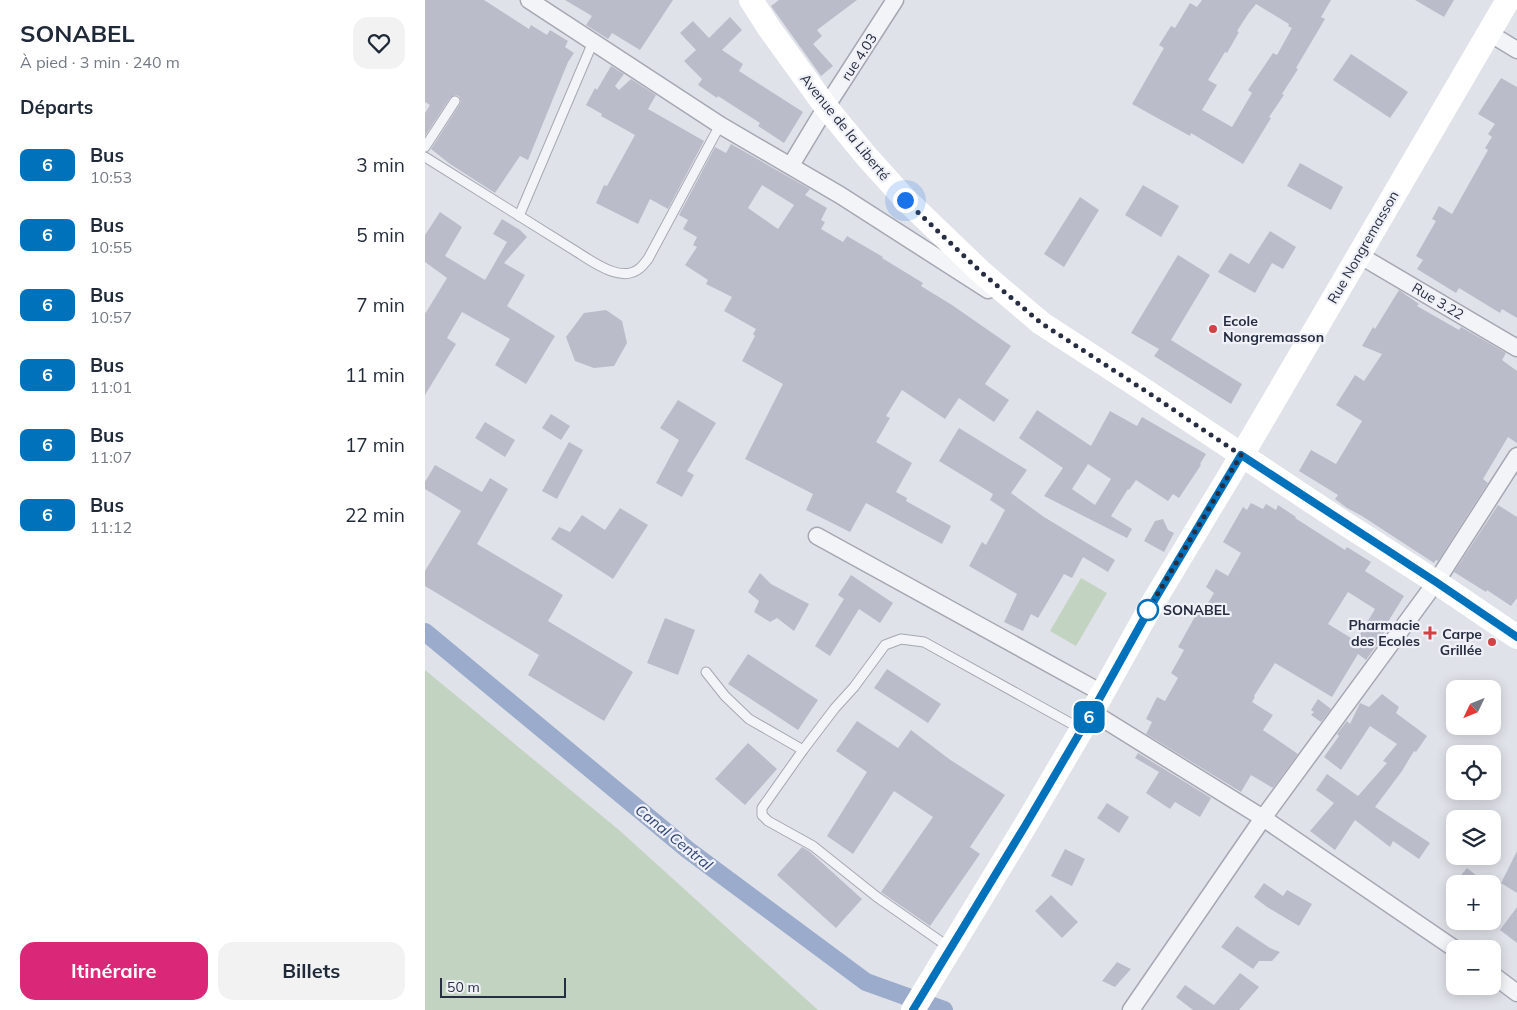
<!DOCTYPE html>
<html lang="fr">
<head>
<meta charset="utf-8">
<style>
  body { margin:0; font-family:Mulish,sans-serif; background:#f2f2f3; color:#1f2937; height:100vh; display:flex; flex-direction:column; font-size:19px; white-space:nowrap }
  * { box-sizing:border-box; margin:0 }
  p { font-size:16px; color:#747a83 }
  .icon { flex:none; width:28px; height:28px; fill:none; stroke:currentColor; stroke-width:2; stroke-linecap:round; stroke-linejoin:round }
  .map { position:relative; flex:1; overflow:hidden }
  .sheet { display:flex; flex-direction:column; background:#fff; width:425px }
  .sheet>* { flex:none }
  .badge { padding:0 10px; border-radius:8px; font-size:18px; line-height:32px }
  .needle { width:32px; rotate:227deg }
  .controls { position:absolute; left:1021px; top:680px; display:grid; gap:10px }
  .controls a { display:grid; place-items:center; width:55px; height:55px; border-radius:10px; background:#fff; box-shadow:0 2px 12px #0003; font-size:25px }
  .scale { position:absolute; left:15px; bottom:12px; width:126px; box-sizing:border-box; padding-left:5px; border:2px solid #282e41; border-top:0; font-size:14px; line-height:18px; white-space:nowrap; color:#282e41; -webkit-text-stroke:4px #eff1f7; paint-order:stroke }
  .you { position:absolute; width:25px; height:25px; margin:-12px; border:4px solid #fff; border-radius:50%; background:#1a73e8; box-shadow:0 0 0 8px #1a73e833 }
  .map>.badge { position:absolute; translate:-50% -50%; box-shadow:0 0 0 2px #fff }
  h2 { padding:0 20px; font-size:19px; line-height:45px }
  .round { display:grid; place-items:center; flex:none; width:52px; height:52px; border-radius:15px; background:#f2f2f3 }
  .head { display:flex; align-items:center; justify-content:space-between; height:85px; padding:0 20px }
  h1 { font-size:24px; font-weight:700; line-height:38px }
  .button { display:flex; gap:10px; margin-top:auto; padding:10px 20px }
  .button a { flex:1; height:58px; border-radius:15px; background:#db2777; color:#fff; font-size:20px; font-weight:700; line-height:58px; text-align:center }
  .button a+a { background:#f2f2f3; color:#1f2937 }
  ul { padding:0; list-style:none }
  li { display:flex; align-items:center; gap:15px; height:70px; padding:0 20px }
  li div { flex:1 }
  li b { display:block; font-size:19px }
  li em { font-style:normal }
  li .badge { min-width:55px; font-weight:700; text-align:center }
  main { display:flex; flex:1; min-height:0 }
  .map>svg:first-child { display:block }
  .green { fill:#c3d3c1 }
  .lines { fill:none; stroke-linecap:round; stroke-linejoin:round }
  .canal { stroke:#9aabcb; stroke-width:18 }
  .building { fill:#babdc9; fill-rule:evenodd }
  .lane-casing { stroke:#a5a8b3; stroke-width:11 }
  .street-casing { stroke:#a5a8b3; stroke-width:19 }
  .lane { stroke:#f3f4f7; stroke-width:9 }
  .street { stroke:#f3f4f7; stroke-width:16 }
  .secondary { stroke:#fff; stroke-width:24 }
  .line-casing { stroke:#fff; stroke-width:11 }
  .line { stroke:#0072bc; stroke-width:8 }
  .walk { stroke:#282e41; stroke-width:5; stroke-dasharray:0 9 }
  .poi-dot { fill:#d24143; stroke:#eff1f7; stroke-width:2 }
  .stop-dot { fill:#fff; stroke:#0072bc; stroke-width:2.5 }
  .labels { text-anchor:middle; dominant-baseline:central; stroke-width:4.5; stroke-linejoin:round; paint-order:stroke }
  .street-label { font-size:14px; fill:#282e41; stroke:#eff1f7 }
  .poi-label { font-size:14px; font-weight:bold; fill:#282e41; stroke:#eff1f7; text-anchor:end }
  .stop-label { font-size:14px; font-weight:bold; fill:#282e41; stroke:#eff1f7; text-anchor:start }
  .water-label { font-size:15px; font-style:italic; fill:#314676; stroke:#eff1f7 }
</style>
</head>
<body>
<main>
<section class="sheet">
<div class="head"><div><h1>SONABEL</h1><p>À pied · 3 min · 240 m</p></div><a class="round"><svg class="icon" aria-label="heart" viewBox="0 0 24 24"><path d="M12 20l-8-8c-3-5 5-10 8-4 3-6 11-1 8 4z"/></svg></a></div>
<h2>Départs</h2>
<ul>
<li><span class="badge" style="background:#0072bc;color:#fff">6</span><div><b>Bus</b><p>10:53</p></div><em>3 min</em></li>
<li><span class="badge" style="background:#0072bc;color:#fff">6</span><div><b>Bus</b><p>10:55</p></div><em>5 min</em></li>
<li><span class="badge" style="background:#0072bc;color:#fff">6</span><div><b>Bus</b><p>10:57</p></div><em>7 min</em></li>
<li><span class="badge" style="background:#0072bc;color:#fff">6</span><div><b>Bus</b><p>11:01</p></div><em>11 min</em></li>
<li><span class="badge" style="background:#0072bc;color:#fff">6</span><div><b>Bus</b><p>11:07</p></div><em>17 min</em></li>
<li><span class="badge" style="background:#0072bc;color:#fff">6</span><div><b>Bus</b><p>11:12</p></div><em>22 min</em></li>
</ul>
<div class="button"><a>Itinéraire</a><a>Billets</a></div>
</section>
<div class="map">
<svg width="1092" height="1010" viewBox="0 0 1092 1010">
  <rect width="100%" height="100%" fill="#e0e2e9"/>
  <g class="green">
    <polygon points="656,578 682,593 651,646 625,631"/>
    <polygon points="0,670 194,830 393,1010 0,1010"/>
  </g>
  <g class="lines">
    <polyline class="canal" points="0,632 263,850 441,982 519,1010"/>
  </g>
  <g class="building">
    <polygon points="0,0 59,0 104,29 106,25 122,35 125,30 143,41 140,47 149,53 143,62 103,160 95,156 70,193 25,164 6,149 35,104 36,101 34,96 30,95 25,98 0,136 0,113 5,105 0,102"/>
    <polygon points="140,0 248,0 215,50 187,33 183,39 161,25 167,16"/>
    <polygon points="354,0 432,0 392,30 397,36 388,44 408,66 396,76 346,6"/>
    <path d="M777,0H906L896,17L900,19L871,68L873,69L857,94L859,95L844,117L846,118L818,164L766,133L765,136L707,104L739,48L734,45L746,26L750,28L765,3L772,7ZM831,4L864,24L863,26L867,28L852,55L848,53L823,90L827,93L807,127L777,110L792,85L783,80L800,52L802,53L814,32L812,31L823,14Z"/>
    <polygon points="990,0 1029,0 1019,17"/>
    <polygon points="305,17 317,30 297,50 318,64 314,71 378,112 359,143 333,126 335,123 293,96 292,98 273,85 277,79 259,61 271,50 255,33 268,21 284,38"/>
    <polygon points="926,54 983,92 965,118 908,80"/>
    <polygon points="186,66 199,74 190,86 194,90 206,79 231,95 223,109 279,141 243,209 225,199 213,224 171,203 179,185 182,186 210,135 176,116 177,114 161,105 170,88 172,90"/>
    <polygon points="1076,78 1092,87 1092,318 1077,309 1075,313 1034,288 1031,293 992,269 998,260 991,256 1011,221 1007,219 1014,206 1027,214 1063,150 1060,148 1067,137 1063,134 1070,124 1053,114"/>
    <path d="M306,144L385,189L380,195L402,208L396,220L400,222L396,229L418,242L422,236L458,257L457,258L498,283L496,286L527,305L586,346L560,384L584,400L569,422L534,398L520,419L477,390L461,416L465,418L451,442L487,463L471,492L482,498L481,501L526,526L517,544L441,503L425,532L381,510L388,494L320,459L358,384L317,361L330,336L328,334L331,329L299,311L307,297L281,284L283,280L260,265L272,247L268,245L272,237L258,229L263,220L254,215L290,147L301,153ZM337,185L369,205L353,229L323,208Z"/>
    <polygon points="875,163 918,187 906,210 862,186"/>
    <polygon points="718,185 754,206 736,237 700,215"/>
    <polygon points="655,197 674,210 639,267 619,254"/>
    <polygon points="15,212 37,227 20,256 60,280 82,242 68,234 77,219 95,230 102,237 79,263 100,275 82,306 130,336 101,384 70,365 85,339 37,312 22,338 31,344 0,395 0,314 22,278 0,262 0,235"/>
    <polygon points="845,231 871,247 858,269 847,263 830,293 793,272 805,253 824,264"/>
    <polygon points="753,255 785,275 746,340 817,384 806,404 729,356 734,349 706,333"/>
    <polygon points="974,290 994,304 992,306 1034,330 1036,327 1081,353 1077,360 1092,371 1092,443 1083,437 1058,479 1063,483 1013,561 1011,560 1009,563 937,516 922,508 910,499 913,495 874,471 886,450 911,464 937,421 911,405 930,375 939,381 957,354 937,346 948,327 950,329"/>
    <polygon points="181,310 197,321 202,343 189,366 169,368 150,361 141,337 159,313"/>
    <polygon points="253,400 291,423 262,471 269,475 257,497 231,483 254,440 235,428"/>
    <path d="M612,410L666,446L685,411L712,426L717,417L781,454L775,464L776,465L754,498L748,494L743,501L711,480L704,490L703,489L686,516L707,529L702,538L619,496L638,468L594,438ZM663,464L686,479L670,505L647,489Z"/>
    <polygon points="126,414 145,426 136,440 117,428"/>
    <polygon points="60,422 90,440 80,457 50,438"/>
    <polygon points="534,428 602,470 586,493 619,517 690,560 683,572 658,557 647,578 639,574 613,618 606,614 598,631 579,622 592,594 544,566 557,542 561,545 580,510 565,500 568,494 514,461"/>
    <polygon points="144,442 158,450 132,499 117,491"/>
    <polygon points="10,465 57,492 65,478 83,489 52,544 138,595 123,621 208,672 179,721 103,675 114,655 0,586 0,571 36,511 0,489 0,482"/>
    <path d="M826,503L838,509L841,504L851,510L853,505L871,517L870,518L920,550L922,547L946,562L940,571L979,596L961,625L963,626L951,646L941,660L933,654L907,697L850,663L829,696L830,697L827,702L848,715L838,730L873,754L848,788L826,775L816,792L721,734L727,722L721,719L732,697L740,701L753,678L746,673L759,650L753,647L772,613L776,615L789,593L781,587L791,569L803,576L816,553L798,542L818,507L822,510ZM923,592L950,609L931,641L903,624Z"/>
    <polygon points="1073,505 1092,517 1092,598 1086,606 1062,590 1061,592 1029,572"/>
    <polygon points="195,508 223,525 188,579 126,539 134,527 145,532 157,515 180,530"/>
    <polygon points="738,519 743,530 749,533 739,552 719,541 730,521"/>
    <polygon points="335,573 346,584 384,604 369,631 352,618 345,622 329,612 334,601 323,592"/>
    <polygon points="426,575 468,603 455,623 434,609 405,656 390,646 419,599 413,595"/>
    <polygon points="240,618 270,630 253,675 222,663"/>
    <polygon points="323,654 393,700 373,730 303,684"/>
    <polygon points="462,669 516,704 503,723 449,688"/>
    <polygon points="957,694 974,707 971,713 1002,736 991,752 989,751 977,771 950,807 1005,843 994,859 968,841 965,847 930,820 910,850 885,831 909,803 891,790 902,774 933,796 962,763 958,761 972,744 945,726 916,770 899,757 914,736 912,734 922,721 925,724 935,703 944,707"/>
    <polygon points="893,699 906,709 896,722 886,715 889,712 886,710"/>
    <polygon points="432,721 473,748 486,730 524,759 580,795 545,847 555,854 505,926 456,892 508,817 469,791 428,854 402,836 442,772 411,751"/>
    <polygon points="323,743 352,769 320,805 290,779"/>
    <polygon points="713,753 786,798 775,817 750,802 745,809 721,793 734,772 710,758"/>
    <polygon points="682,803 704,817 694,833 672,818"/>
    <polygon points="377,847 384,851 437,899 411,928 352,875"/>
    <polygon points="640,849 660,859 647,886 626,876"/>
    <polygon points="1092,851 1092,893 1076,883"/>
    <polygon points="1042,868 1062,884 1029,884"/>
    <polygon points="839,883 858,896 862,890 887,904 874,926 842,907 829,897"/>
    <polygon points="626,895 653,922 637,938 610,911"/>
    <polygon points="1092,907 1092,943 1075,930"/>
    <polygon points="812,926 845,948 855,952 847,961 834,961 828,969 796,947"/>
    <polygon points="692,962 706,969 690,987 677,981"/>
    <polygon points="815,973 834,987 814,1010 768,1010 751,997 760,985 789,1005"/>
  </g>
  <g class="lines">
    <defs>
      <g id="lane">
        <polyline points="0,147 30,101"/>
        <path d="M0,157L152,252C168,262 197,284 215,268C218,266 220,262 223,259L295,125"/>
        <polyline points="94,216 168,42"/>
        <polyline points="281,672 300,696 324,719 378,750"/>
        <polyline points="525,948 452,897 388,846 343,821 337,815 337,808 378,750 410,708 429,687 460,645 476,639 499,642 656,729"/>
      </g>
      <g id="street">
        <polyline points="104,0 295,125 415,195 563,290"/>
        <polyline points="1064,33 1092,50"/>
        <polyline points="366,165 401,107 470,0"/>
        <polyline points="934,255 1092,348"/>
        <polyline points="392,536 677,693"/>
        <polyline points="667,712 838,818 1030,949"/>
        <polyline points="1068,975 1092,993"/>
        <polyline points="706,1010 838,818 1011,582 1092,456"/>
      </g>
    </defs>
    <use href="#lane" class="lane-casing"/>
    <use href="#street" class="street-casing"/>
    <use href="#lane" class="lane"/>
    <use href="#street" class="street"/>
    <g class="secondary">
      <polyline points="326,0 344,28 401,107 442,157 480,199 556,272 616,323 719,390 916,521 1011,582 1092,637"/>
      <polyline points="488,1010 600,826 667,712 726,606 817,455 1083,0"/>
    </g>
  </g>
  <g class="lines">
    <defs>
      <polyline id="line" points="488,1010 600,826 667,712 726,606 816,455 1011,582 1092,637"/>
    </defs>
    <use href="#line" class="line-casing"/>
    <use href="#line" class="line"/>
    <polyline class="walk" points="480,200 556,272 616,323 719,390 816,455 723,610"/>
  </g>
  <g class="poi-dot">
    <circle cx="788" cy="329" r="5"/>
    <path d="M1002.5 625.5h5v5h5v5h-5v5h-5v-5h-5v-5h5z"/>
    <circle cx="1067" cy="642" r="5"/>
  </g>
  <circle class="stop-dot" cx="723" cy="610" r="10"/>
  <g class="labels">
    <g class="street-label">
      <text transform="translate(434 57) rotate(-57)">rue 4.03</text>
      <text transform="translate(420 127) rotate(51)">Avenue de la Liberté</text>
      <text transform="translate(938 247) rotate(-60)">Rue Nongremasson</text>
      <text transform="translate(1013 301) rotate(31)">Rue 3.22</text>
    </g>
    <g class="poi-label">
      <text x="798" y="321" text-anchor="start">Ecole<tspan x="798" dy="16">Nongremasson</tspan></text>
      <text x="995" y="625">Pharmacie<tspan x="995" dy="16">des Ecoles</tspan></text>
      <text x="1057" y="634">Carpe<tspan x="1057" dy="16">Grillée</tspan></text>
    </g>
    <g class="stop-label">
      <text x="738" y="610">SONABEL</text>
    </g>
    <g class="water-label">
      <text transform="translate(249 837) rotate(39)">Canal Central</text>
    </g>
  </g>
</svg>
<div class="controls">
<a><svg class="needle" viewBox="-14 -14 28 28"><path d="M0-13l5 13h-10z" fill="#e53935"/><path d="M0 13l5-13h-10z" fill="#747a83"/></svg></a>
<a><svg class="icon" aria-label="locate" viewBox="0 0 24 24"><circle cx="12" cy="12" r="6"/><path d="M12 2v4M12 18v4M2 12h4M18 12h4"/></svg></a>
<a><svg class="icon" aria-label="layers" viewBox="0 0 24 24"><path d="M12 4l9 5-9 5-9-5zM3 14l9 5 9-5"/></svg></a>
<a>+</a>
<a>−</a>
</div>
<div class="scale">50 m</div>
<div class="you" style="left:480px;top:200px"></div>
<b class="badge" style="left:664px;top:717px;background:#0072bc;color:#fff">6</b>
</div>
</main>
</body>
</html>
